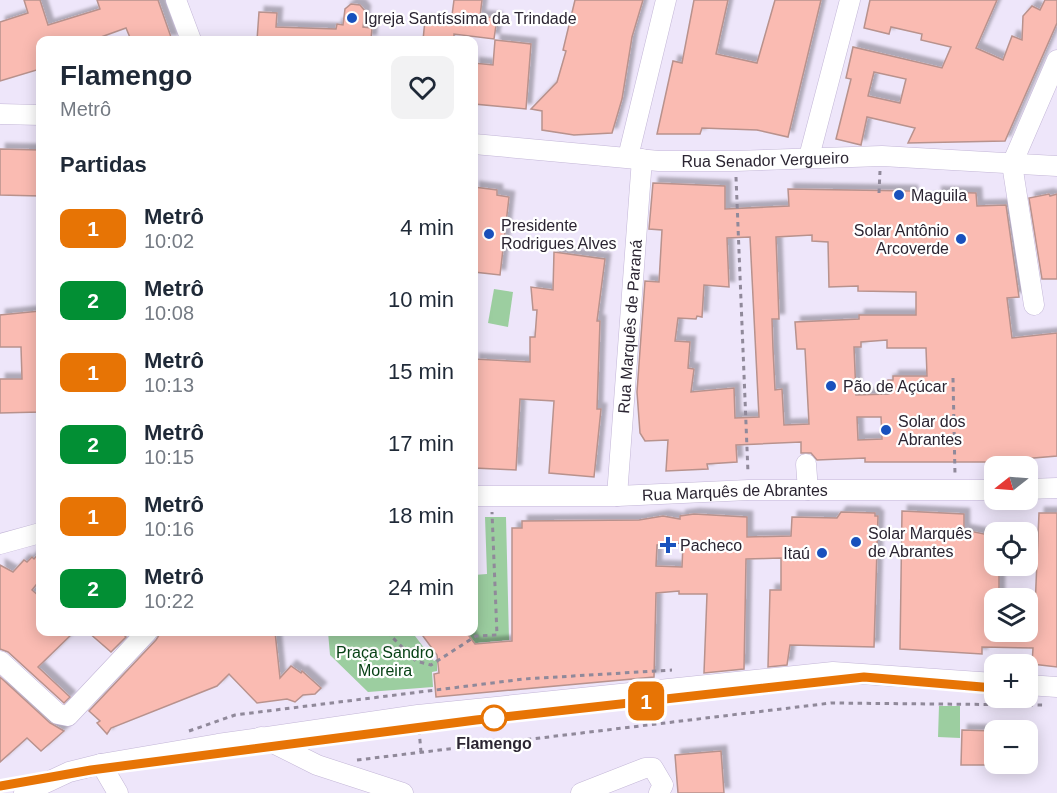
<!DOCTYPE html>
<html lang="pt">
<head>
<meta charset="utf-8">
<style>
  body { margin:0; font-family:Helvetica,sans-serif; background:#f2f2f3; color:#1f2937; height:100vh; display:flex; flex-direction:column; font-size:22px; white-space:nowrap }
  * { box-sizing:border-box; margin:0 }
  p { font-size:20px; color:#747a83 }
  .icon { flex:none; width:33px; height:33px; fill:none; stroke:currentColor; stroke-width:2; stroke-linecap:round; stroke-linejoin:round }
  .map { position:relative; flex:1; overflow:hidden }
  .details { position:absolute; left:36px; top:36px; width:442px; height:600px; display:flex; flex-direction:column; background:#fff; border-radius:12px; box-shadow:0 3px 15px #0003 }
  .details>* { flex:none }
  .badge { padding:0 12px; border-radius:9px; font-size:21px; line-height:39px }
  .needle { width:39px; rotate:253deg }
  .tools { position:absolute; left:984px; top:456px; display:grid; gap:12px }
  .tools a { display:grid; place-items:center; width:54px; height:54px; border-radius:12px; background:#fff; box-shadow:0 3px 15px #0003; font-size:30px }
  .map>.badge { position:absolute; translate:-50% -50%; box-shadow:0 0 0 3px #fff }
  h2 { padding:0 24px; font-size:22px; line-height:54px }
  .round { display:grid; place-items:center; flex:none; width:63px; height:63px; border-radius:12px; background:#f2f2f3 }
  .head { display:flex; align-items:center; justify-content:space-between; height:102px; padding:0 24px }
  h1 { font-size:28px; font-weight:800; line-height:45px }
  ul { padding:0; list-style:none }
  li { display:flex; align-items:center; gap:18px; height:72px; padding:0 24px }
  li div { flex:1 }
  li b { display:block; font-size:22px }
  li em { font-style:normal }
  li .badge { min-width:66px; font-weight:700; text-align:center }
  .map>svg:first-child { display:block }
  .green { fill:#9ccea0 }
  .building { fill:#fabbb2; stroke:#b8928d; stroke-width:1.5; fill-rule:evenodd; filter:url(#shadow) }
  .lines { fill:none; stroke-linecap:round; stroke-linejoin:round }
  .minor-casing { stroke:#c3b6d7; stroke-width:21 }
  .path { stroke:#90899a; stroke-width:3; stroke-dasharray:4.5 4.5; stroke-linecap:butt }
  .minor { stroke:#fff; stroke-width:20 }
  .line-casing { stroke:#fff; stroke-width:14 }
  .line { stroke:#e77405; stroke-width:9 }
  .poi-dot { fill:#1951bd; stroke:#fff; stroke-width:2 }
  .stop-dot { fill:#fff; stroke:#e77405; stroke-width:3 }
  .labels { text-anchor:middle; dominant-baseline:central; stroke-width:4.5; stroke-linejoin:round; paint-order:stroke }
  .poi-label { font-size:16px; fill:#2b2532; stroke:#fff; text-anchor:start }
  .street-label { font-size:16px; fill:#2b2532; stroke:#fff }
  .park-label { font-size:16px; fill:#084216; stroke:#fff }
  .stop-label { font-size:16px; font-weight:bold; fill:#2b2532; stroke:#fff }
</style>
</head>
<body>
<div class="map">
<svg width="1057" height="793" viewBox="0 0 1057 793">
  <defs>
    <filter id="shadow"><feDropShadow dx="5.5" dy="-5.5" stdDeviation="1.5" flood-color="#0004"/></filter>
  </defs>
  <rect width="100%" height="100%" fill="#eee6fa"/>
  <g class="green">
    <polygon points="494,289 513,292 508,327 488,323"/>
    <polygon points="485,517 506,517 509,640 464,644 465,658 437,663 437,671 432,672 433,687 368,692 330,655 328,632 412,632 434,661 469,636 467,632 474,632 474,575 487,574"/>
    <polygon points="939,706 960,706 960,738 938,737"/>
  </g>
  <g class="building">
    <polygon points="24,0 40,0 48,25 100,9 97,0 158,0 172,40 131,40 126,28 101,37 102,40 40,40 40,69 0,81 0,22 28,13"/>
    <polygon points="454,0 482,0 480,16 497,18 494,39 454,34 454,40 423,40 425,20 451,23"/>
    <polygon points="575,0 643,0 632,37 622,99 612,133 574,135 542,130 542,111 531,109 557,82 566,51 563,50"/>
    <polygon points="694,0 728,0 716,54 757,63 775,0 821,0 788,137 757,130 702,128 700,134 657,134 673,61 682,63"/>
    <path d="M870,0H997L976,48L1003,60L1012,36L1022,40L1023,16L1032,6L1040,10L1045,0H1057V23L1005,141L908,143L915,128L867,117L861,145L836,139L851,79L846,78L853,47L942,68L951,47L921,40L922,34L891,27L889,34L864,28ZM874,72L906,79L900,103L868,96Z"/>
    <polygon points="351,4 360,5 365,11 363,27 372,28 371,40 257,40 259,12 277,13 276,27 336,29 337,24 343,25 345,9"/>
    <polygon points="495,40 531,44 526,109 474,104 474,63 493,65"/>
    <polygon points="0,149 40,150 40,196 0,195"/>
    <path d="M653,183L725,186V209L789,206L788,189L912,191L913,200L937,198L936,192L976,193L977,206L1006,205L1019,297L1007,298L1012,338L1057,333V456L986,462H865V458L817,460L811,453H801V442L736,445L737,462L707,464L708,469L666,471L668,440L645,441L640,433L637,392L645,281L659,282L662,230L649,229ZM812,235V241L828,242L829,287L858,286V291L916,292V315H859V319L795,322L797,349H805L809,424L784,425L782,389L775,390L773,349L772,319H779L776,237ZM750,237L759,417L735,418L734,388L691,392L694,369L688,368L690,342L675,341L678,318L696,319L697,316L702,317L704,285L729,287L727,238ZM887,340V348H926L927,376H893V380H888L889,394L856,395L854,347H861V342ZM857,417H881L882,439L858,440Z"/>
    <polygon points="474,187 497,190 497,195 509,197 500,275 474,272"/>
    <polygon points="1049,194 1050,196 1057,194 1057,279 1042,279 1029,198"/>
    <polygon points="554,252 605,259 597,321 600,321 597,409 601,409 594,477 549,473 554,401 520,399 516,470 474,468 474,359 530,362 530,337 535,337 537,310 533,310 531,287 553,290"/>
    <polygon points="40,311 40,412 0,413 0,379 22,379 21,347 0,347 0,315"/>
    <polygon points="902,511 964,514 964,530 994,536 994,566 999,566 999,598 994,598 994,632 1034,632 1039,513 1057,513 1057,667 1032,664 1033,648 982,647 982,654 900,649"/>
    <path d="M841,512L875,513V516H878L874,647L790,645L787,665L768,667L770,590H781V558L746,559L744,669L704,673L707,594H679V591L656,593L654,677L436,697L434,674L439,673L437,655L420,632H466L475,644L512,641V528H522V521L639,520L663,516L680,519V516L694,514L747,517V537L791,536L792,517L837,518ZM683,543L682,567L656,566L657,545Z"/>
    <polygon points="40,552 40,580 32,590 40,597 40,632 74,632 38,667 70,697 64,703 8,652 0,649 0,565 13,572 24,560 27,562 32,557 34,559"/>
    <polygon points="88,632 120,632 126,637 111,652"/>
    <polygon points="161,632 275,632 280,678 291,666 301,673 302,671 321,688 315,694 303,695 295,702 287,699 257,703 229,674 217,686 111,728 107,734 97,723 100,721 89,711 156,640"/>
    <polygon points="0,677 50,723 64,731 41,751 27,738 0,762"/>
    <polygon points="962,730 994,731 994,765 961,765"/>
    <polygon points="721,751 724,793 678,793 675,755"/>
  </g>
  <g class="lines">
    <defs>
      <g id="minor">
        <polyline points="176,0 191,40"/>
        <polyline points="0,114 40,115"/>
        <path id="s1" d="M474,144L659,161H736L882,156L1057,166"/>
        <polyline points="628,157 666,0"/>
        <polyline points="809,157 850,0"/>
        <polyline points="1034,305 1012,164 1057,60"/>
        <polyline points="806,464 808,490"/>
        <polyline points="1028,489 1057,488"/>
        <path id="s2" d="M474,496H617L749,490H994"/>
        <path id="s3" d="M617,496L642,159"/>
        <polyline points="0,544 40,533"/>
        <polyline points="0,661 58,714 68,716 147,632"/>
        <polyline points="1028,685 1057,687"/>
        <polyline points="261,737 317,765 403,793"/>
        <polyline points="101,764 118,793"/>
        <polyline points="24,793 69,772 101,764 218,744 418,715 833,672 994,683"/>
        <polyline points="581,793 645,768 653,768 663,785 659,793"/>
      </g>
    </defs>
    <use href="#minor" class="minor-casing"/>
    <g class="path">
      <polyline points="736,177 748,473"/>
      <polyline points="879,193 880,171"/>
      <polyline points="953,378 955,475"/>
      <polyline points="387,632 416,661 431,665 476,636 497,635 492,512"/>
      <polyline points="419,730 421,752"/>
      <polyline points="189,731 235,715 524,679 672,670"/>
      <polyline points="357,760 831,703 1043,705"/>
    </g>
    <use href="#minor" class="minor"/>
  </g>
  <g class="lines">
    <defs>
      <polyline id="line" points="0,786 91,770 476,720 864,677 994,688"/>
    </defs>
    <use href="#line" class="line-casing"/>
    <use href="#line" class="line"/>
  </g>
  <g class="poi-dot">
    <circle cx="352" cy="18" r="6"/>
    <circle cx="899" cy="195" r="6"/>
    <circle cx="489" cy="234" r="6"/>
    <circle cx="961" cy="239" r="6"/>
    <circle cx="831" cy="386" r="6"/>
    <circle cx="886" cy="430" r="6"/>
    <circle cx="856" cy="542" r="6"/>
    <path d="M665 536h6v6h6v6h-6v6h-6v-6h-6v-6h6z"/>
    <circle cx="822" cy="553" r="6"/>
  </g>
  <circle class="stop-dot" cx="494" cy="718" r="12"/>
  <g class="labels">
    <g class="poi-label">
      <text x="364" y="18">Igreja Santíssima da Trindade</text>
      <text x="911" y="195">Maguila</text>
      <text x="501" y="225">Presidente<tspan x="501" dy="18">Rodrigues Alves</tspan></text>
      <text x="949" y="230" text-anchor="end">Solar Antônio<tspan x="949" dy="18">Arcoverde</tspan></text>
      <text x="843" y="386">Pão de Açúcar</text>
      <text x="898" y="421">Solar dos<tspan x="898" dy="18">Abrantes</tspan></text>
      <text x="868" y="533">Solar Marquês<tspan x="868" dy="18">de Abrantes</tspan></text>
      <text x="680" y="545">Pacheco</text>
      <text x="810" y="553" text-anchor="end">Itaú</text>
    </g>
    <g class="street-label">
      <text stroke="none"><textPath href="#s1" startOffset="292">Rua Senador Vergueiro</textPath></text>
      <text stroke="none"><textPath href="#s3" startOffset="170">Rua Marquês de Paraná</textPath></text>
      <text stroke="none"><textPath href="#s2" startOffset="261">Rua Marquês de Abrantes</textPath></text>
    </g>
    <g class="park-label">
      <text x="385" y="652">Praça Sandro<tspan x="385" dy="18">Moreira</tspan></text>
    </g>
    <g class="stop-label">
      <text x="494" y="743">Flamengo</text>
    </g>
  </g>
</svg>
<div class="tools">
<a><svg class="needle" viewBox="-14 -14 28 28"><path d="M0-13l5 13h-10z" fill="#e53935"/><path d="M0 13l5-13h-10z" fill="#747a83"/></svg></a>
<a><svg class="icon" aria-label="locate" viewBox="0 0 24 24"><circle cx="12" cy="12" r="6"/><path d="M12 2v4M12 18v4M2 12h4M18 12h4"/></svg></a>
<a><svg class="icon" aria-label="layers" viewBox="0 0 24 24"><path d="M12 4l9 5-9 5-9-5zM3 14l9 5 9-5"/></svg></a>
<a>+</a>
<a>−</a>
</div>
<b class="badge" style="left:646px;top:701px;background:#e77405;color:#fff">1</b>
<section class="details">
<div class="head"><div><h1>Flamengo</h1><p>Metrô</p></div><a class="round"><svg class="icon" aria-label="heart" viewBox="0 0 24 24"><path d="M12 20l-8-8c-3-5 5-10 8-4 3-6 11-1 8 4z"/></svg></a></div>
<h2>Partidas</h2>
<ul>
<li><span class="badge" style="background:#e77405;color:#fff">1</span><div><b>Metrô</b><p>10:02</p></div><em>4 min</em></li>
<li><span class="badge" style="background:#028f34;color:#fff">2</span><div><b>Metrô</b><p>10:08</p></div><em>10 min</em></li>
<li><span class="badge" style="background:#e77405;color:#fff">1</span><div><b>Metrô</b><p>10:13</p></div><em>15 min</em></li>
<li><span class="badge" style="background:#028f34;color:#fff">2</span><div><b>Metrô</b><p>10:15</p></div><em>17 min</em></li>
<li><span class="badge" style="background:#e77405;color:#fff">1</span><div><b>Metrô</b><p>10:16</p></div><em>18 min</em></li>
<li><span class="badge" style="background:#028f34;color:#fff">2</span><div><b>Metrô</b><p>10:22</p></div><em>24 min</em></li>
</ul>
</section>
</div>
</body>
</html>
